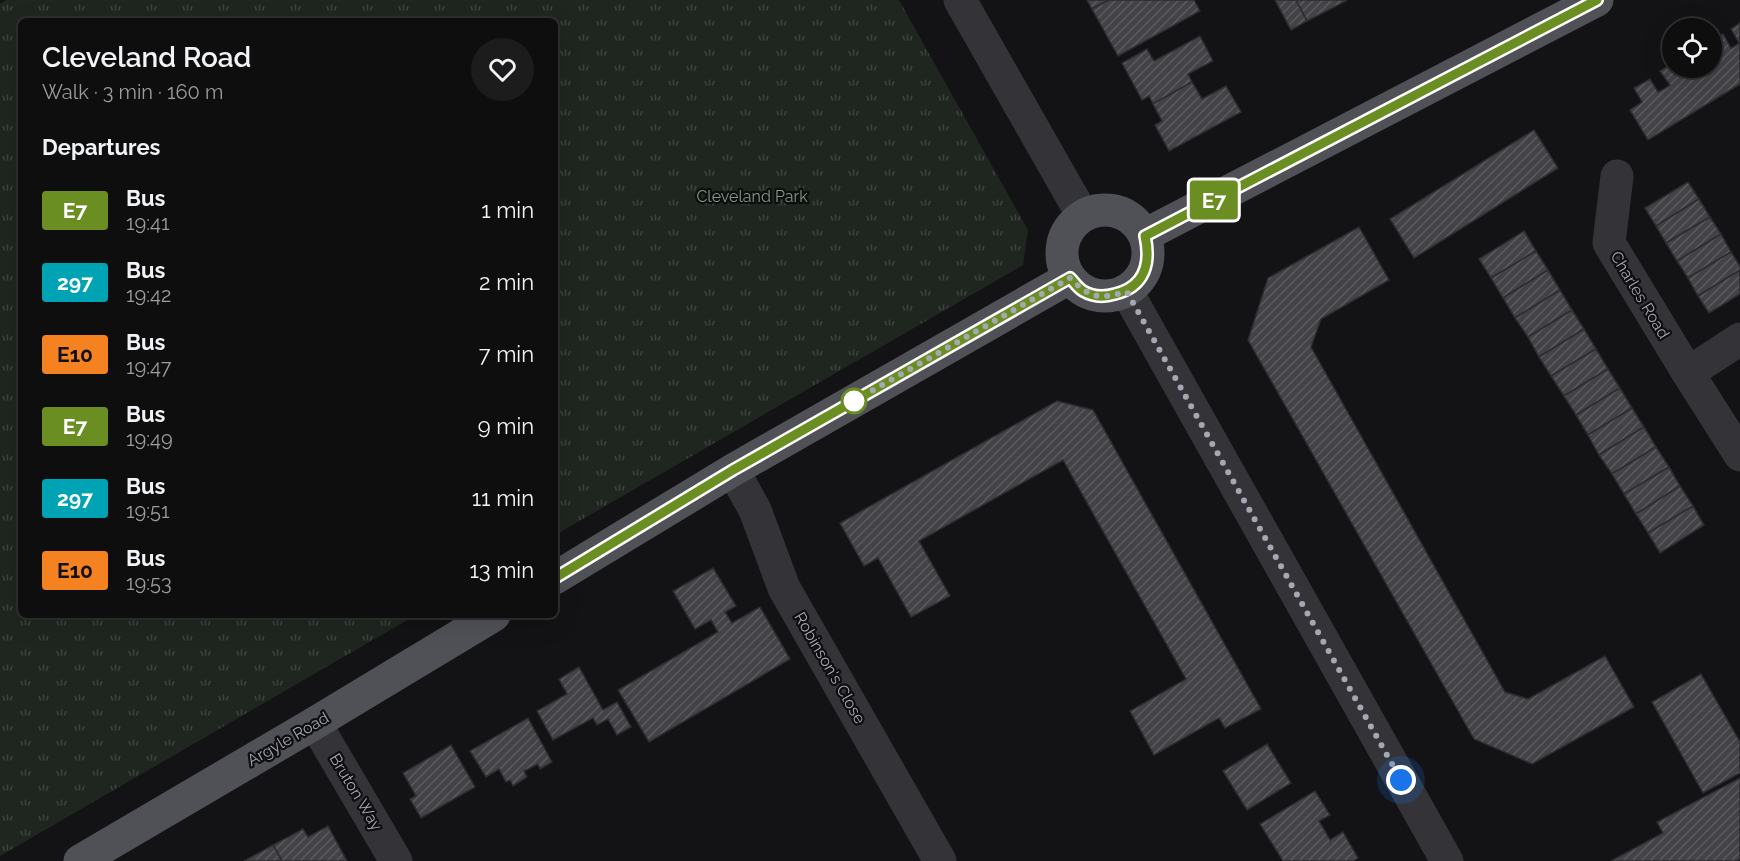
<!DOCTYPE html>
<html lang="en">
<head>
<meta charset="utf-8">
<style>
  body { margin:0; font-family:Raleway,sans-serif; background:#1c1c1d; color:#f1f3f6; height:100vh; display:flex; flex-direction:column; font-size:22px; white-space:nowrap }
  * { box-sizing:border-box; margin:0 }
  p { font-size:20px; color:#9b9c9e }
  .icon { flex:none; width:33px; height:33px; fill:none; stroke:currentColor; stroke-width:2; stroke-linecap:round; stroke-linejoin:round }
  .map { position:relative; flex:1; overflow:hidden }
  .details { position:absolute; left:18px; top:18px; width:540px; height:600px; display:flex; flex-direction:column; background:#0e0e0f; border-radius:9px; box-shadow:0 6px 24px #0002,0 0 0 2px #2e2e2f }
  .details>* { flex:none }
  .badge { padding:0 12px; border-radius:4px; font-size:21px; line-height:39px }
  .fabs { position:absolute; left:1662px; top:18px; display:grid; gap:12px }
  .fabs a { display:grid; place-items:center; width:60px; height:60px; border-radius:50%; background:#0e0e0f; box-shadow:0 6px 24px #0002,0 0 0 2px #2e2e2f; font-size:30px }
  .you { position:absolute; width:30px; height:30px; margin:-15px; border:4px solid #fff; border-radius:50%; background:#1a73e8; box-shadow:0 0 0 9px #1a73e833 }
  .map>.badge { position:absolute; translate:-50% -50%; box-shadow:0 0 0 3px #fff }
  h2 { padding:0 24px; font-size:22px; line-height:54px }
  .round { display:grid; place-items:center; flex:none; width:63px; height:63px; border-radius:32px; background:#1c1c1d }
  .headline { display:flex; align-items:center; justify-content:space-between; height:102px; padding:0 24px }
  h1 { font-size:28px; font-weight:600; line-height:45px }
  ul { padding:0; list-style:none }
  li { display:flex; align-items:center; gap:18px; height:72px; padding:0 24px }
  li div { flex:1 }
  li b { display:block; font-size:22px }
  li em { font-style:normal }
  li .badge { min-width:66px; font-weight:700; text-align:center }
  .map>svg:first-child { display:block }
  .park { fill:url(#park-tufts) }
  .building { fill:url(#building-hatch); stroke:#2d2c30; stroke-width:1.5 }
  .lines { fill:none; stroke-linecap:round; stroke-linejoin:round }
  .minor { stroke:#343438; stroke-width:33 }
  .major { stroke:#505157; stroke-width:33 }
  .line-casing { stroke:#fff; stroke-width:14 }
  .line { stroke:#6b8e23; stroke-width:9 }
  .walk { stroke:#a5a7b3; stroke-width:6; stroke-dasharray:0 10.8 }
  .stop-dot { fill:#fff; stroke:#6b8e23; stroke-width:3 }
  .labels { text-anchor:middle; dominant-baseline:central; stroke-width:4.5; stroke-linejoin:round; paint-order:stroke }
  .park-label { font-size:16px; fill:#7d9d83; stroke:#0e0d0f }
  .street-label { font-size:16px; fill:#a5a7b3; stroke:#0e0d0f }
</style>
</head>
<body>
<div class="map">
<svg width="1740" height="861" viewBox="0 0 1740 861">
  <defs>
    <pattern id="park-tufts" width="24" height="20" patternUnits="userSpaceOnUse" patternTransform="scale(1.5)"><rect width="24" height="20" fill="#1f2620"/><path d="M3 7l-1-3M5 7V3M7 7l1-3M15 17l-1-3M17 17v-4M19 17l1-3" fill="none" stroke="#3d433e"/></pattern>
    <pattern id="building-hatch" width="6" height="6" patternUnits="userSpaceOnUse" patternTransform="scale(1.5)"><rect width="6" height="6" fill="#424247"/><path d="M-1 1l2-2M0 6l6-6M5 7l2-2" fill="none" stroke="#5a5a5f"/></pattern>
  </defs>
  <rect width="100%" height="100%" fill="#131214"/>
  <polygon class="park" points="6,0 899,0 1028,230 1023,265 555,535 555,21 21,21 21,615 416,615 0,856 0,4"/>
  <g class="building">
    <polygon points="1087,0 1109,0 1092,9"/>
    <polygon points="1109,0 1194,0 1200,11 1118,56 1092,9"/>
    <polygon points="1275,0 1296,0 1307,21 1291,30"/>
    <polygon points="1296,0 1346,0 1346,1 1307,21"/>
    <polygon points="1740,23 1740,84 1648,140 1630,110 1642,102 1634,88 1650,79 1658,92 1664,89 1670,85 1660,71 1672,64 1672,68 1684,68 1688,74 1699,68 1712,68 1712,41 1723,34 1731,48 1735,46 1739,43 1731,29"/>
    <polygon points="1200,36 1213,61 1188,74 1192,82 1153,104 1149,96 1142,100 1122,63 1147,49 1154,61"/>
    <polygon points="1192,82 1202,99 1226,86 1241,112 1169,151 1155,125 1162,121 1153,104"/>
    <polygon points="1534,130 1558,168 1414,258 1390,219"/>
    <polygon points="1688,182 1699,199 1656,226 1645,208"/>
    <polygon points="1699,199 1710,217 1666,243 1656,226"/>
    <polygon points="1710,217 1721,234 1677,261 1666,243"/>
    <polygon points="1359,227 1389,280 1321,319 1311,347 1505,692 1528,699 1605,656 1634,707 1532,764 1474,739 1248,340 1268,278"/>
    <polygon points="1524,231 1536,251 1491,278 1479,259"/>
    <polygon points="1721,234 1731,252 1688,278 1677,261"/>
    <polygon points="1536,251 1548,270 1503,298 1491,278"/>
    <polygon points="1731,252 1740,266 1740,270 1698,296 1688,278"/>
    <polygon points="1548,270 1560,290 1515,318 1503,298"/>
    <polygon points="1740,270 1740,294 1709,313 1698,296"/>
    <polygon points="1560,290 1572,310 1528,337 1515,318"/>
    <polygon points="1572,310 1584,329 1539,357 1528,337"/>
    <polygon points="1584,329 1596,349 1551,376 1539,357"/>
    <polygon points="1596,349 1608,369 1564,396 1551,376"/>
    <polygon points="1608,369 1620,388 1576,415 1564,396"/>
    <polygon points="1620,388 1632,408 1588,435 1576,415"/>
    <polygon points="1057,401 1093,410 1261,709 1225,728 1219,718 1154,755 1130,711 1186,679 1063,460 919,541 950,596 911,617 878,558 864,566 840,523"/>
    <polygon points="1632,408 1644,427 1599,455 1588,435"/>
    <polygon points="1644,427 1656,447 1612,474 1599,455"/>
    <polygon points="1656,447 1669,467 1624,494 1612,474"/>
    <polygon points="1669,467 1680,486 1636,514 1624,494"/>
    <polygon points="1680,486 1693,506 1648,533 1636,514"/>
    <polygon points="1693,506 1704,525 1660,553 1648,533"/>
    <polygon points="713,568 736,606 725,612 732,623 760,607 790,659 649,742 618,690 718,632 711,620 695,629 673,591"/>
    <polygon points="579,667 603,710 617,702 631,727 617,735 608,719 597,725 593,718 553,740 537,711 567,694 559,679"/>
    <polygon points="1701,674 1740,742 1740,773 1703,793 1652,702"/>
    <polygon points="528,718 552,762 540,769 538,764 524,771 527,777 513,786 510,780 506,782 499,769 486,777 470,751"/>
    <polygon points="1267,744 1291,783 1247,810 1223,771"/>
    <polygon points="451,745 475,787 421,818 410,799 416,796 403,773"/>
    <polygon points="1740,778 1740,859 1736,861 1611,861 1663,833 1657,822"/>
    <polygon points="1315,791 1330,815 1319,821 1330,840 1343,832 1358,858 1353,861 1283,861 1260,824"/>
    <polygon points="328,826 347,861 282,861 273,845 303,829 308,837"/>
    <polygon points="273,845 282,861 244,861"/>
  </g>
  <g class="lines">
    <g class="minor">
      <polyline points="960,0 1083,216"/>
      <polyline points="1617,176 1609,243 1688,373 1740,455"/>
      <polyline points="1127,292 1447,861"/>
      <polyline points="1688,373 1740,339"/>
      <polyline points="733,470 755,510 784,588 940,861"/>
      <polyline points="315,723 396,861"/>
    </g>
    <g class="major">
      <circle cx="1105" cy="253" r="43"/>
      <polyline points="1145,235 1597,0"/>
      <polyline points="555,578 733,470 1069,278"/>
      <polyline points="80,861 315,723 494,615"/>
    </g>
  </g>
  <g class="lines">
    <defs>
      <path id="line" d="M555,578L733,470L1070,278C1074,282 1078,288 1083,291C1093,297 1105,297 1115,294C1145,287 1151,263 1145,236L1597,0"/>
    </defs>
    <use href="#line" class="line-casing"/>
    <use href="#line" class="line"/>
    <path class="walk" d="M854,401L1070,278C1092,299 1097,299 1127,292L1401,780"/>
  </g>
  <circle class="stop-dot" cx="854" cy="401" r="12"/>
  <g class="labels">
    <g class="park-label">
      <text x="752" y="196">Cleveland Park</text>
    </g>
    <g class="street-label">
      <text transform="translate(1640 295) rotate(59)">Charles Road</text>
      <text transform="translate(830 668) rotate(60)">Robinson's Close</text>
      <text transform="translate(288 739) rotate(-30)">Argyle Road</text>
      <text transform="translate(356 792) rotate(59)">Bruton Way</text>
    </g>
  </g>
</svg>
<div class="fabs">
<a><svg class="icon" aria-label="locate" viewBox="0 0 24 24"><circle cx="12" cy="12" r="6"/><path d="M12 2v4M12 18v4M2 12h4M18 12h4"/></svg></a>
</div>
<div class="you" style="left:1401px;top:780px"></div>
<b class="badge" style="left:1214px;top:200px;background:#6b8e23;color:#fff">E7</b>
<section class="details">
<div class="headline"><div><h1>Cleveland Road</h1><p>Walk · 3 min · 160 m</p></div><a class="round"><svg class="icon" aria-label="heart" viewBox="0 0 24 24"><path d="M12 20l-8-8c-3-5 5-10 8-4 3-6 11-1 8 4z"/></svg></a></div>
<h2>Departures</h2>
<ul>
<li><span class="badge" style="background:#6b8e23;color:#fff">E7</span><div><b>Bus</b><p>19:41</p></div><em>1 min</em></li>
<li><span class="badge" style="background:#00a3b4;color:#fff">297</span><div><b>Bus</b><p>19:42</p></div><em>2 min</em></li>
<li><span class="badge" style="background:#f58220;color:#111">E10</span><div><b>Bus</b><p>19:47</p></div><em>7 min</em></li>
<li><span class="badge" style="background:#6b8e23;color:#fff">E7</span><div><b>Bus</b><p>19:49</p></div><em>9 min</em></li>
<li><span class="badge" style="background:#00a3b4;color:#fff">297</span><div><b>Bus</b><p>19:51</p></div><em>11 min</em></li>
<li><span class="badge" style="background:#f58220;color:#111">E10</span><div><b>Bus</b><p>19:53</p></div><em>13 min</em></li>
</ul>
</section>
</div>
</body>
</html>
